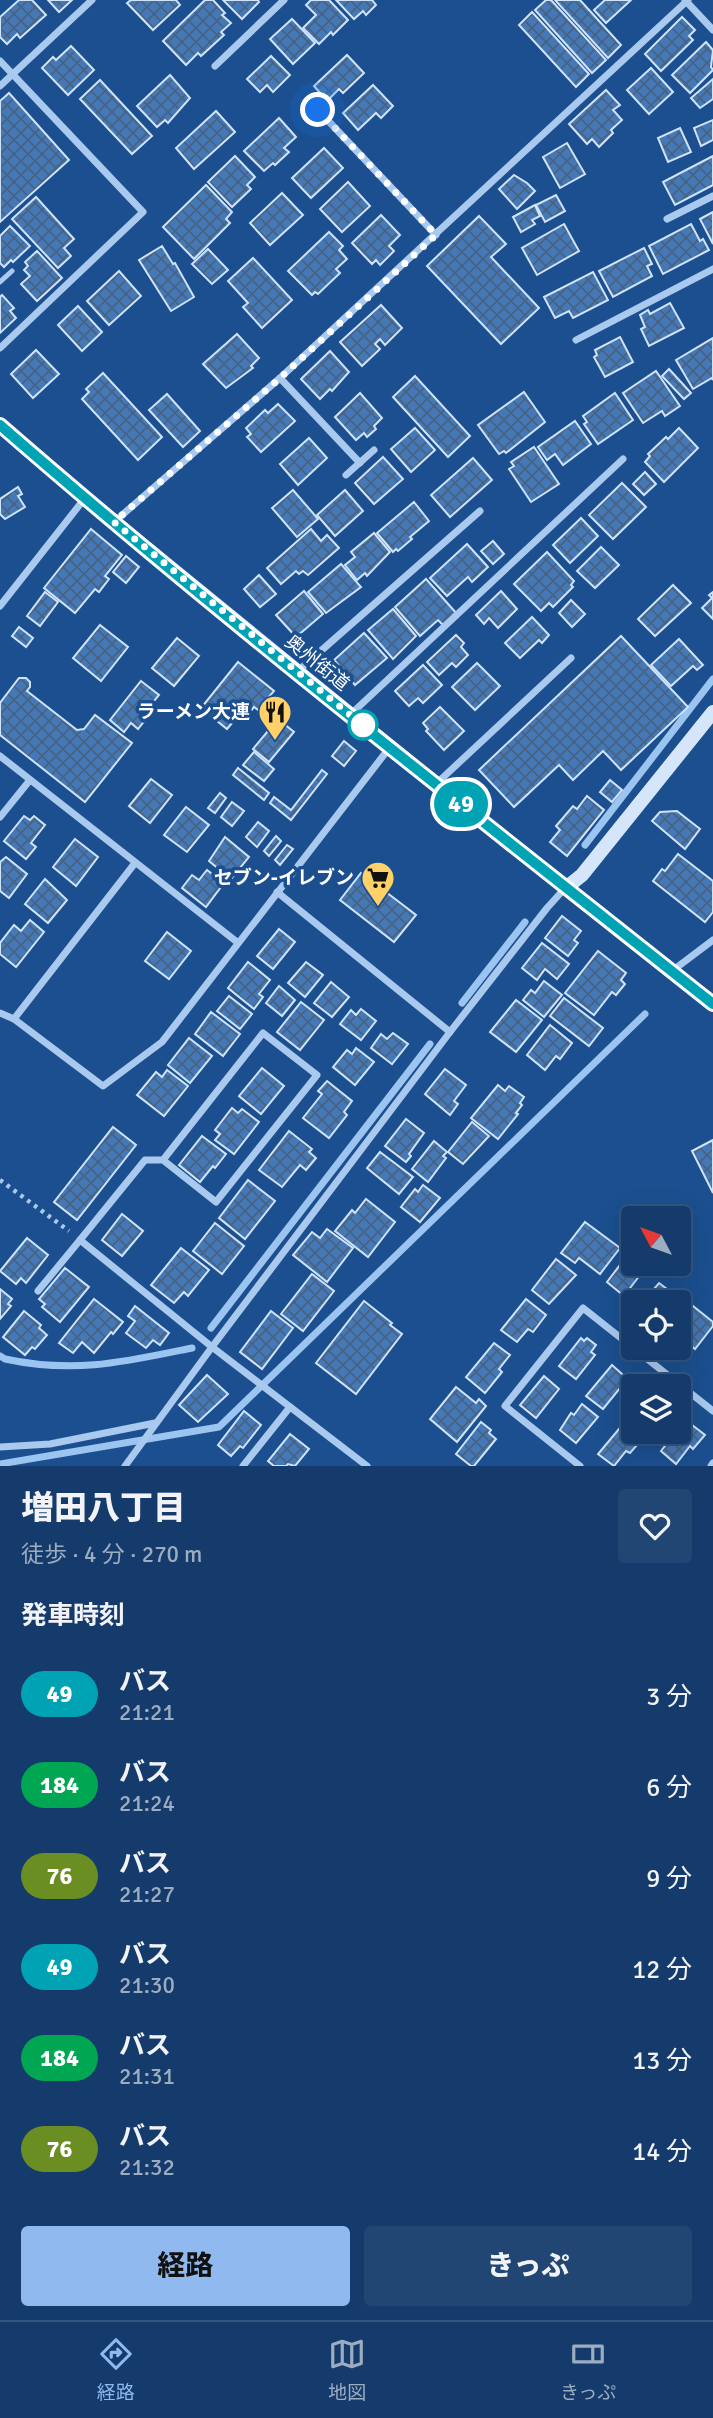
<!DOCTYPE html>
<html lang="ja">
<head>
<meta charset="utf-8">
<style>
  body { margin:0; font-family:Signika,"Noto Sans JP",sans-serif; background:#214673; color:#f1f3f6; height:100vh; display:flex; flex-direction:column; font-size:26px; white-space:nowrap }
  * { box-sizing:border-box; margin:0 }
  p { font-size:23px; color:#9dadc1 }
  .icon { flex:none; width:38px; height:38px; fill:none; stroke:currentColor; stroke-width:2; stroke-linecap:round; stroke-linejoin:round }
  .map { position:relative; height:1466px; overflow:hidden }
  .side { display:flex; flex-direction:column; background:#143b6b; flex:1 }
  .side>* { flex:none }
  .badge { padding:0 14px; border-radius:23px; font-size:24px; line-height:46px }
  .needle { width:46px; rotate:311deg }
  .controls { position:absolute; left:621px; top:1206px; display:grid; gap:14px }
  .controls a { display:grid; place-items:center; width:70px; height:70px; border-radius:7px; background:#143b6b; box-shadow:0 7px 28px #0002,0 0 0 2px #33557e; font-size:35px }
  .you { position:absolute; width:35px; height:35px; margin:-18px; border:5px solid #fff; border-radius:50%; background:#1a73e8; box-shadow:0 0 0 10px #1a73e833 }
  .map>.badge { position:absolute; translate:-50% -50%; box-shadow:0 0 0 4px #fff }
  h2 { padding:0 21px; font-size:26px; line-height:63px }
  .round { display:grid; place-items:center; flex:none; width:74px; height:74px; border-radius:7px; background:#214673 }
  .overview { display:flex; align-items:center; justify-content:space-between; height:119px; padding:0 21px }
  h1 { font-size:33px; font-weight:800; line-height:52px }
  .cta { display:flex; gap:14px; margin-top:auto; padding:14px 21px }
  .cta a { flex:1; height:80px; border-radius:7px; background:#90b9f0; color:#111; font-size:28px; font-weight:800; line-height:80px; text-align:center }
  .cta a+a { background:#214673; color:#f1f3f6 }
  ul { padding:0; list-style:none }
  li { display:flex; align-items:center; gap:21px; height:91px; padding:0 21px }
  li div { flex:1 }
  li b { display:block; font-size:26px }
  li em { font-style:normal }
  li .badge { min-width:77px; font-weight:700; text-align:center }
  .dock { display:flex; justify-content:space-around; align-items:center; height:98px; border-top:2px solid #33557e; background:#143b6b; font-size:19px; color:#9dadc1 }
  .dock a { display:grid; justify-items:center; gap:4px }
  .dock .current { color:#90b9f0 }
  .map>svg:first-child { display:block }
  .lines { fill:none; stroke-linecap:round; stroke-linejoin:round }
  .stream { stroke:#9cc4f0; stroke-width:7 }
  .building { fill:url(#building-cross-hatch); stroke:#cfe3fa; stroke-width:2 }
  .path { stroke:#a9c9ee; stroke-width:4.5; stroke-dasharray:3.5 5; stroke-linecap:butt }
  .lane { stroke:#a9c9ee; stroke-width:5 }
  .street { stroke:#a9c9ee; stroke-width:7 }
  .secondary { stroke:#d6e6fa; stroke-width:14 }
  .line-casing { stroke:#fff; stroke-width:16 }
  .line { stroke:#00a3b4; stroke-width:10 }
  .walk { stroke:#fff; stroke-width:7; stroke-dasharray:0 12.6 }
  .stop-dot { fill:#fff; stroke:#00a3b4; stroke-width:3.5 }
  .labels { text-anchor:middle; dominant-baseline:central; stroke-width:7; stroke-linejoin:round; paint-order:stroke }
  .street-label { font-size:19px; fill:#fff; stroke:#1b4f8f }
  .poi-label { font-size:19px; font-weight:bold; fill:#fff; stroke:#1b4f8f; text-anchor:end }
</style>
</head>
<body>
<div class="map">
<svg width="713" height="1466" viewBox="0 0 713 1466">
  <defs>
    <pattern id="building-cross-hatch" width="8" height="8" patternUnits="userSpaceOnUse" patternTransform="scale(1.75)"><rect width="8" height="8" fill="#4478b7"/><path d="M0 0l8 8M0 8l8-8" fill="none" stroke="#486282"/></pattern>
  </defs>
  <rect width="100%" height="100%" fill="#1b4f8f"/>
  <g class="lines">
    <g class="stream">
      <polyline points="585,845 713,679"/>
      <polyline points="462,1003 525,922"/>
      <polyline points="211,1328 430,1044"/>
      <path d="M0,1356L5,1359C75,1374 124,1362 192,1348"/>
      <polyline points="0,1464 219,1427 645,1014"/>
    </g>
  </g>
  <g class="building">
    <polygon points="19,0 32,0 46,15 20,38 17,34 7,44 0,37 0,17"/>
    <polygon points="48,0 72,0 59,12"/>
    <polygon points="131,0 176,0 180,5 153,30 127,3"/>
    <polygon points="205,0 213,0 225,13 222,15 231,23 221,32 224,35 201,56 198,53 186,65 163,41"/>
    <polygon points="223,0 258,0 259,2 242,19"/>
    <polygon points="311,0 329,0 348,20 333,35 331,32 319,44 303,28 316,15 306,5"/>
    <polygon points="336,0 372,0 376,5 366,15 363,11 354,19"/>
    <polygon points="546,0 551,0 606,60 592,73 535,10"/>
    <polygon points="555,0 580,0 621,45 608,58"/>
    <polygon points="605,0 631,0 606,23 594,10"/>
    <polygon points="532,12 589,74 576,87 519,25"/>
    <polygon points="682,17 695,30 689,36 693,40 661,71 645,54"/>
    <polygon points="292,19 315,43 293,64 270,39"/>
    <polygon points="706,42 713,50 711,67 713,70 690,93 672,75"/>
    <polygon points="71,46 94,70 68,95 42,68 53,57 56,60"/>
    <polygon points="347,55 364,73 343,93 339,89 327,101 314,86"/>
    <polygon points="271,56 290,75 273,92 267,85 260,92 247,79"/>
    <polygon points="651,68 673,92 649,114 627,90"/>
    <polygon points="170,75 190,98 168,123 165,120 157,127 137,106"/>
    <polygon points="713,79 713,99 700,108 691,98"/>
    <polygon points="100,80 152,136 132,154 80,99"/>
    <polygon points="373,85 393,106 381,118 376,113 358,130 343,113"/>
    <polygon points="606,90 620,105 613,110 622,120 611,130 613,133 599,147 592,139 587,144 569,124"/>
    <polygon points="9,93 69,160 0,222 0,101"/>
    <polygon points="216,111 235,132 194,169 176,148"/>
    <polygon points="279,118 296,137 284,148 289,152 275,165 273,163 264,171 244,151"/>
    <polygon points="713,120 713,140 701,146 694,128"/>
    <polygon points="680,128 691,152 668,162 658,138"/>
    <polygon points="567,143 585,174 560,188 543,157"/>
    <polygon points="324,148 343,168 311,198 292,178"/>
    <polygon points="235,156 255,177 247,185 251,189 232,207 208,182"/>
    <polygon points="713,156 713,185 675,205 663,182"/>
    <polygon points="514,175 527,183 535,191 517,209 499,189"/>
    <polygon points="348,182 370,206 342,232 320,209"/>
    <polygon points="206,185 232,212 226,219 230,223 194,259 163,227"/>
    <polygon points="282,193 303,215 270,245 250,223"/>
    <polygon points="556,195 565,211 545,222 536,205"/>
    <polygon points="36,197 74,239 64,248 71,256 58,268 12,219"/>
    <polygon points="535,205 540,216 532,220 535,224 521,232 513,217"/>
    <polygon points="713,212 713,244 700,219"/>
    <polygon points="381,215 400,235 389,246 394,251 380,265 376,260 372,264 352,243"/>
    <polygon points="479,216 506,244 491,257 539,308 501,344 427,266"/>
    <polygon points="564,224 579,251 537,275 522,248"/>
    <polygon points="691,224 700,241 703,239 709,250 663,274 649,246"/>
    <polygon points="10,226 30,246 13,262 11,260 4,267 0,263 0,236"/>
    <polygon points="329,232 343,246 339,250 347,259 336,269 340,273 318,294 315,292 312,295 288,271"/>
    <polygon points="162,246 173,264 175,263 194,297 171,311 139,260"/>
    <polygon points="644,248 652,264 647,266 652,276 613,297 599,271"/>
    <polygon points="208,249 228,270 212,284 192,264"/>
    <polygon points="37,251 62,278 37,301 21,284 30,276 24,270 28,266 25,262"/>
    <polygon points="253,258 292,300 262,328 243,307 248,303 228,281"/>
    <polygon points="119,271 141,296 109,325 87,301"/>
    <polygon points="593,272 608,300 573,318 569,311 555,318 544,297"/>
    <polygon points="2,295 14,308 10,311 16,318 0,333 0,297"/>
    <polygon points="670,303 684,328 649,346 641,329 645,327 640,315 648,310 650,314"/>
    <polygon points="381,305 402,328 385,345 380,339 375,344 380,349 362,366 340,342"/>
    <polygon points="78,306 102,332 82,351 58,325"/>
    <polygon points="237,334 259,358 251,366 253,368 226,388 203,364"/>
    <polygon points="620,337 633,362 605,377 594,357 597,355 595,350"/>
    <polygon points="713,338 713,380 712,378 693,389 676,360"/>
    <polygon points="36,350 59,374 33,398 11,374"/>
    <polygon points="330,351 349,372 332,391 330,389 320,399 301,379"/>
    <polygon points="669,369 691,393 684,399 662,376"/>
    <polygon points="656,371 680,406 665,416 662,411 643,423 623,393"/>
    <polygon points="103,373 162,437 138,460 82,399 89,392 86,389"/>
    <polygon points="415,376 470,436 448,457 393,397"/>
    <polygon points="524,392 545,422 506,453 504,451 499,454 478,425"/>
    <polygon points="360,393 382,418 374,426 376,429 367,437 364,433 356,440 335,417"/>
    <polygon points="615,393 633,420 598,444 584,424 587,422 583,416"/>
    <polygon points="167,394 200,431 183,447 149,410"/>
    <polygon points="278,404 295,421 261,452 247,437 251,434 246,428 265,410 268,413"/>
    <polygon points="575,421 591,444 563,465 555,454 547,460 538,447"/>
    <polygon points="415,428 435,450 411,472 391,449"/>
    <polygon points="679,428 698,448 664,482 645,462 650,456 648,454 666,437 668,439"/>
    <polygon points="309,438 327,458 298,485 280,464"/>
    <polygon points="534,447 559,484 531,502 509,469 514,466 511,462"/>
    <polygon points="383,457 403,479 374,504 355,483"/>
    <polygon points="473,458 492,480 450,517 431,495"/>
    <polygon points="645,472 656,484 644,495 633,484"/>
    <polygon points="622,483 646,507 613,539 589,515"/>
    <polygon points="18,487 22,494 18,496 25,507 5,519 0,514 0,499"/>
    <polygon points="293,490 318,519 297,537 272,508"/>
    <polygon points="345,490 363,511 335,536 317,515"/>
    <polygon points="414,502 429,521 410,537 412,539 398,551 396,549 393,552 377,533"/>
    <polygon points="581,518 598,536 570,563 553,545"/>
    <polygon points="91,529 122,555 105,576 109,579 99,592 95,589 75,613 44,588"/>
    <polygon points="311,529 321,541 327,535 339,548 308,575 303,571 299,574 296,571 281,584 267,568"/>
    <polygon points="374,533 390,552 367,576 365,573 357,580 345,565 355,557 351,552"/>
    <polygon points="493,541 504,554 493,564 481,551"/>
    <polygon points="467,544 488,567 472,582 468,577 447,596 430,578"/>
    <polygon points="601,547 619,565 595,588 577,571"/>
    <polygon points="547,552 574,581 571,585 573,587 553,607 549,603 541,611 514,584"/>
    <polygon points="126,556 139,567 126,583 113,572"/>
    <polygon points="341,564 361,587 326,613 308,592"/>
    <polygon points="259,575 276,594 260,607 244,589"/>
    <polygon points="426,579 457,614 444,626 438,620 420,636 395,607"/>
    <polygon points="673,585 691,603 655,636 638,619"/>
    <polygon points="304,591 323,614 296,637 276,615"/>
    <polygon points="501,591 517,609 498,628 489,618 484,624 476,615"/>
    <polygon points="45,592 58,602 40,626 27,616"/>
    <polygon points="713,592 713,619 702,608 712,598 709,595"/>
    <polygon points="571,600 585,614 572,627 559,613"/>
    <polygon points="393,609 416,636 393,659 368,630"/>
    <polygon points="532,617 549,635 542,643 539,640 520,658 505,643"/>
    <polygon points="100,625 128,647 101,681 73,658"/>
    <polygon points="19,627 33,638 26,647 12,636"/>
    <polygon points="364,633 387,658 355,685 334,660"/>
    <polygon points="456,635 464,643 461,647 468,655 456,667 452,663 439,675 427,662"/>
    <polygon points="621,636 688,707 621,770 603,751 573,780 559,765 514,807 479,770"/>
    <polygon points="177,638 199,656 174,686 152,668"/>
    <polygon points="679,639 703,665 697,670 693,666 671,686 651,665"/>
    <polygon points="238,662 274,691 258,710 254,707 248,715 243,710 227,729 201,708"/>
    <polygon points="477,663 500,686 475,710 452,687"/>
    <polygon points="423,665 442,685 423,703 418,698 409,706 395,691"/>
    <polygon points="19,678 26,678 30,682 30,687 27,691 77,730 84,729 95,715 132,743 85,802 0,735 0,703"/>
    <polygon points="141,681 159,695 149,707 153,710 138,729 131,723 124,732 110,720"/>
    <polygon points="440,707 464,731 444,750 426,731 428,729 423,723"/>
    <polygon points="278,719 294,732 269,762 253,749"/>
    <polygon points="344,741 356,751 344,766 332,756"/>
    <polygon points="254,752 274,769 264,781 243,765"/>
    <polygon points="238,768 269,793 264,800 233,775"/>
    <polygon points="322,770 327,774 291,820 270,803 274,797 291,810"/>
    <polygon points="151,779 172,795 150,823 129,806"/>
    <polygon points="610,780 622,790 612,802 600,792"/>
    <polygon points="220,793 226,798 215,813 208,808"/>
    <polygon points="587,796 604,810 567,856 550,842 560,830 556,826 573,806 577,809"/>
    <polygon points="232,802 244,811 232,826 221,817"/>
    <polygon points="186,807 209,825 187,852 164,835"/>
    <polygon points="677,811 700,829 685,849 652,821 660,812"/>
    <polygon points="24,816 30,820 34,816 45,825 31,843 36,847 26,859 4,841"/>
    <polygon points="258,822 269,831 257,847 246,837"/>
    <polygon points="276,836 281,841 269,856 264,851"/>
    <polygon points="225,837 249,857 231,879 209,861"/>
    <polygon points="75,839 98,857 76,886 53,867"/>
    <polygon points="287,845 293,849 280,865 275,860"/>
    <polygon points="678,854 713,881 713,912 705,922 653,881 662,869 665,871"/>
    <polygon points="6,857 27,874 9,898 0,891 0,862"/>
    <polygon points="207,870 224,883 206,907 182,888 192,875 199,880"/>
    <polygon points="361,873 416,915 394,942 340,900"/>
    <polygon points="45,879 67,900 48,923 25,904"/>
    <polygon points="562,916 581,931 574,940 578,943 568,956 545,938"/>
    <polygon points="30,920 44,932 16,967 0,954 0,943 14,925 21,931"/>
    <polygon points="279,929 295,942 273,969 257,956"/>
    <polygon points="167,932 191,951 169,979 145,961"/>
    <polygon points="542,943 569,964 557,979 545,969 537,980 522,968"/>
    <polygon points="598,951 626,973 621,980 625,984 616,995 612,992 594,1015 565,993"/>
    <polygon points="248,962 270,980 259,994 263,997 254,1009 228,988"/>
    <polygon points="306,962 323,975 305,997 288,983"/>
    <polygon points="544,981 562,995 544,1017 523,1000 531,990 535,993"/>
    <polygon points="331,982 349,997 332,1017 314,1003"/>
    <polygon points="279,986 295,1000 282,1016 266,1003"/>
    <polygon points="229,996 252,1014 240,1029 217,1011"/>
    <polygon points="564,998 603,1028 589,1046 550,1016"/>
    <polygon points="516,1000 542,1020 516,1052 490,1032"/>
    <polygon points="301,1002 324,1020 300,1050 277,1032"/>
    <polygon points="361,1009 376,1021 361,1040 340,1024 351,1010 356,1015"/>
    <polygon points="211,1012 240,1034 223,1056 195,1034"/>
    <polygon points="550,1025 572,1043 560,1059 556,1056 545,1070 527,1055"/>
    <polygon points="393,1033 408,1044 392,1064 371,1048 381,1034 387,1039"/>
    <polygon points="189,1038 212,1056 190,1083 168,1065"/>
    <polygon points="356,1048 374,1062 355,1085 333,1067 347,1050 352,1054"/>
    <polygon points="262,1068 284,1086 261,1114 239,1096"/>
    <polygon points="445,1069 466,1085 454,1101 458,1104 450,1115 425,1094"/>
    <polygon points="167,1070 188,1086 164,1116 137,1095 156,1072 162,1077"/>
    <polygon points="327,1081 352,1101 344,1112 347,1115 329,1138 303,1118 322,1094 318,1091"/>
    <polygon points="498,1085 505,1091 509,1086 524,1097 520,1103 522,1105 516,1113 518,1114 498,1139 471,1118"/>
    <polygon points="232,1108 238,1113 242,1109 259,1122 234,1154 215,1140 220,1134 215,1130"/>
    <polygon points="406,1119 424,1133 409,1154 411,1156 406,1162 385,1146"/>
    <polygon points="472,1122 489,1136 463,1164 448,1152"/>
    <polygon points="113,1127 136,1145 77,1220 54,1202"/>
    <polygon points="289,1131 312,1149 309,1152 316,1158 306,1170 300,1165 282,1187 259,1170"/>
    <polygon points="202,1136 226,1154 215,1168 213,1166 200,1182 179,1165"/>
    <polygon points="713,1140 713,1193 692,1151"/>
    <polygon points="434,1141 447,1152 443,1156 446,1158 428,1182 412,1169"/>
    <polygon points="380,1152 413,1177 399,1194 367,1168"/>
    <polygon points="248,1180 275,1201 245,1239 219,1218"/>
    <polygon points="423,1185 440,1198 420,1222 401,1207 415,1189 418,1192"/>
    <polygon points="366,1199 395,1222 368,1257 335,1231 352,1210 355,1213"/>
    <polygon points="122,1214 143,1231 122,1256 102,1240"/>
    <polygon points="585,1222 620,1248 600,1274 579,1258 575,1263 561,1253"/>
    <polygon points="215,1223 244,1246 222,1274 193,1251"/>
    <polygon points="327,1229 353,1248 327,1282 293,1255 312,1232 320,1238"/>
    <polygon points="27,1238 48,1255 26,1283 21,1278 16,1284 0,1271"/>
    <polygon points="181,1248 209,1270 188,1296 184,1292 174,1303 151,1285"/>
    <polygon points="626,1257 643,1271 624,1296 607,1282"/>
    <polygon points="556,1259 576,1275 549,1304 532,1290"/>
    <polygon points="65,1268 89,1287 60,1322 42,1307 45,1304 39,1299"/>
    <polygon points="312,1274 334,1291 303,1331 281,1314"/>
    <polygon points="659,1283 679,1298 676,1302 643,1302"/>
    <polygon points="0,1289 12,1299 8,1304 11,1306 0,1319"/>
    <polygon points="94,1299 123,1322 113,1334 111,1332 94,1353 82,1342 73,1353 59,1343"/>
    <polygon points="526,1299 546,1315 533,1332 528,1329 517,1342 501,1330"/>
    <polygon points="364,1301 392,1323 390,1325 402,1334 356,1394 316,1363"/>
    <polygon points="135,1306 169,1333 160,1345 153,1340 146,1348 126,1333 135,1321 128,1316"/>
    <polygon points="693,1306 713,1322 713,1326 695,1349 679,1336 679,1323"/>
    <polygon points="24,1311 41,1325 39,1328 47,1335 35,1349 32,1347 25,1355 3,1337"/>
    <polygon points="271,1311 293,1328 262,1369 240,1352"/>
    <polygon points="581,1338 584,1341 587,1338 596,1345 591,1352 595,1355 576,1379 559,1366"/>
    <polygon points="494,1343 510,1355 499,1369 502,1372 485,1393 466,1377"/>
    <polygon points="612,1365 630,1381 622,1390 620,1388 603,1409 586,1396"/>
    <polygon points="207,1375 228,1394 198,1422 179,1405"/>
    <polygon points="544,1376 559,1389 536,1418 520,1405"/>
    <polygon points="456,1387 476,1403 479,1399 486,1406 457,1442 430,1419"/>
    <polygon points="582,1404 598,1417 576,1443 560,1430 571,1413 574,1415"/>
    <polygon points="244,1411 261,1425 243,1448 240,1446 231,1456 218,1445"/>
    <polygon points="683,1418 705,1435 693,1449 690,1446 676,1464 661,1451 668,1442 666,1440 672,1432 679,1432 679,1423"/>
    <polygon points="481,1422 491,1430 489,1433 496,1439 474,1466 471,1466 456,1454"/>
    <polygon points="619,1429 638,1444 630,1453 626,1451 614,1466 598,1454"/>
    <polygon points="290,1434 309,1449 295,1466 288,1464 286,1466 274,1466 268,1461"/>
  </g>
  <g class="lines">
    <polyline class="path" points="0,1180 69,1231"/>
    <polyline class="lane" points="0,282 12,271"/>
    <g class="street">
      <polyline points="685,0 713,30"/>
      <polyline points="0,61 143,212 0,348"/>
      <polyline points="215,66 284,0"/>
      <polyline points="0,86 92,0"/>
      <polyline points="318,110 436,235"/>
      <polyline points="667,219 713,196"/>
      <polyline points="576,340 713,269"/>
      <polyline points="280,378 360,463"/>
      <polyline points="346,475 374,450"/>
      <polyline points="114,522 280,378 688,0"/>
      <polyline points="0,606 85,498"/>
      <polyline points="298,671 480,511"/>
      <polyline points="351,714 623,459"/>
      <polyline points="0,756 237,942"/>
      <polyline points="436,784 571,658"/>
      <polyline points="0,817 30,780"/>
      <polyline points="277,892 450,1032"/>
      <polyline points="672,971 713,940"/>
      <polyline points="0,1013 14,1019 103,1086 162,1042 390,747"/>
      <polyline points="14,1019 135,863"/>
      <polyline points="163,1160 216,1202 317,1075 263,1033 163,1160 145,1160 80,1240 212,1347 367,1466"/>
      <polyline points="38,1291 80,1240"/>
      <polyline points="0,1447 50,1444 155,1423"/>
      <polyline points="125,1466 212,1347 450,1032 547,908 566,887"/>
      <polyline points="243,1466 290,1407"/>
      <polyline points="580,1466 505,1406 583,1308 713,1411"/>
      <polyline points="711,1466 713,1463"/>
    </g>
    <g class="secondary">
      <polyline points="0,425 85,498 436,784 713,1004"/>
      <polyline points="567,887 582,875 713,712"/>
    </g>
  </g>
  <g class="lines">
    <defs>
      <path id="line" d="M0,425C231,626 474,814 713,1004"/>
    </defs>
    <use href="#line" class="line-casing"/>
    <use href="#line" class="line"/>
    <polyline class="walk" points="318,110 436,235 280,378 114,522 370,731 363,725"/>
  </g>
  <defs>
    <symbol id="restaurant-pin" viewBox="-11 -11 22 30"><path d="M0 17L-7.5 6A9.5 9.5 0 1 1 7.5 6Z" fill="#ffd166" stroke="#1b4f8f"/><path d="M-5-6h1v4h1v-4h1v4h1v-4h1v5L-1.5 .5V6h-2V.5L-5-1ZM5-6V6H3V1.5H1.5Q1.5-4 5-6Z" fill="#111"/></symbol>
    <symbol id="supermarket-pin" viewBox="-11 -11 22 30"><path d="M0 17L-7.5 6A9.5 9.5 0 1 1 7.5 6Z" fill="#ffd166" stroke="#1b4f8f"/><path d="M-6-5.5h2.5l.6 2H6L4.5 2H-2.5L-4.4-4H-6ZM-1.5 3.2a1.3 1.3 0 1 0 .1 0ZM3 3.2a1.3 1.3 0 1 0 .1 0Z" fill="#111"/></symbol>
  </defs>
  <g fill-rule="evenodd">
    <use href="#restaurant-pin" x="256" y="693" width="38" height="52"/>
    <use href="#supermarket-pin" x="359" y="859" width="38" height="52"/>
  </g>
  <circle class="stop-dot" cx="363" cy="725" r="14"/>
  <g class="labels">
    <g class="street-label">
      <text transform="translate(317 663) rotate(39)">奥州街道</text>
    </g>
    <g class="poi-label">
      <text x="250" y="712">ラーメン大連</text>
      <text x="354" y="878">セブン-イレブン</text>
    </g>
  </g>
</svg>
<div class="controls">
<a><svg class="needle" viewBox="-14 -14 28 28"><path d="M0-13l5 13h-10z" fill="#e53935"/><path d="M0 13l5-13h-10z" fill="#9dadc1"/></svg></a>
<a><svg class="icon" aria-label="locate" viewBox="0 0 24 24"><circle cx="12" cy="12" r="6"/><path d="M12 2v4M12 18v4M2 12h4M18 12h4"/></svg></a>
<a><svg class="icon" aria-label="layers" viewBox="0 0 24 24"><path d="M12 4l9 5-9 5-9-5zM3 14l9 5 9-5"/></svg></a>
</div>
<div class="you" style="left:318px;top:110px"></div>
<b class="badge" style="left:461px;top:804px;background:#00a3b4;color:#fff">49</b>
</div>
<section class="side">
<div class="overview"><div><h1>増田八丁目</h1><p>徒歩 · 4 分 · 270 m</p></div><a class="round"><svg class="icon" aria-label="heart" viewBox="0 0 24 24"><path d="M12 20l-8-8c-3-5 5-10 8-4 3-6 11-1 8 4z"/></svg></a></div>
<h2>発車時刻</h2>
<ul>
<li><span class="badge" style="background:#00a3b4;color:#fff">49</span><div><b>バス</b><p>21:21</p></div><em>3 分</em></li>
<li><span class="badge" style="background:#00a651;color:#fff">184</span><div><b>バス</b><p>21:24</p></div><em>6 分</em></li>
<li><span class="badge" style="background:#6b8e23;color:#fff">76</span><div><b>バス</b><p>21:27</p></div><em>9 分</em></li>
<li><span class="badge" style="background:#00a3b4;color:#fff">49</span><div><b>バス</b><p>21:30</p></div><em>12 分</em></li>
<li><span class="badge" style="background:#00a651;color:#fff">184</span><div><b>バス</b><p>21:31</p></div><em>13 分</em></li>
<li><span class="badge" style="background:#6b8e23;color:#fff">76</span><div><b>バス</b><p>21:32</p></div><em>14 分</em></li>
</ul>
<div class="cta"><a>経路</a><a>きっぷ</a></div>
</section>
<nav class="dock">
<a class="current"><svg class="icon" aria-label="directions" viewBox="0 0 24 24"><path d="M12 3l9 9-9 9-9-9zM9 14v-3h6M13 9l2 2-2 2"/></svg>経路</a>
<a><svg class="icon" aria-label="map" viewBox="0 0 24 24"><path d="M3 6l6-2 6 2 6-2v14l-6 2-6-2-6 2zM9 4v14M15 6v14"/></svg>地図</a>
<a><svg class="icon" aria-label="tickets" viewBox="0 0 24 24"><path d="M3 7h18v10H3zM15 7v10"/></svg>きっぷ</a>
</nav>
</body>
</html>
